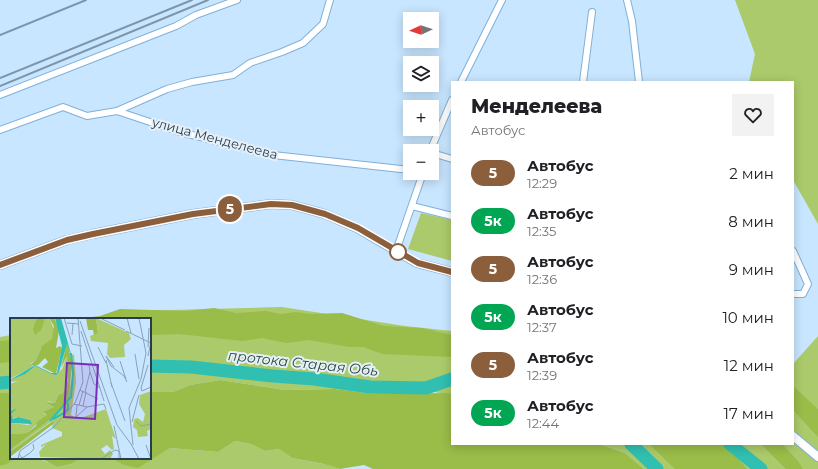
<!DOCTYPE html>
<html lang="ru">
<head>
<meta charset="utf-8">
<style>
  body { margin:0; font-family:Montserrat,sans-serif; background:#f2f2f2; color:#202124; height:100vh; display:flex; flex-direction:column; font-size:15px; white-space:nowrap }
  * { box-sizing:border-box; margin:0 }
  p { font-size:13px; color:#757577 }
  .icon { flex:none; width:22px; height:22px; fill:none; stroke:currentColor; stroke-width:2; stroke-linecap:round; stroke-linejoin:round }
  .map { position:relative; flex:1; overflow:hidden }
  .details { position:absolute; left:451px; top:81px; width:343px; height:364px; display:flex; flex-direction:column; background:#fff; border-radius:0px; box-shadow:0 2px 10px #0003 }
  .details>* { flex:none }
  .badge { padding:0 8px; border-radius:13px; font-size:14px; line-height:26px }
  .needle { width:26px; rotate:267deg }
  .fabs { position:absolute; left:403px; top:12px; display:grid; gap:8px }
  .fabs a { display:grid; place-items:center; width:36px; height:36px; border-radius:0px; background:#fff; box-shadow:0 2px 10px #0003; font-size:20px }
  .map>.badge { position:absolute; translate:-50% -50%; box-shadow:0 0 0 2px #fff }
  .round { display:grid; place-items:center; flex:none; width:42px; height:42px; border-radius:0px; background:#f2f2f2 }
  .overview { display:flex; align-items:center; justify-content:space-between; height:68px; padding:0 20px }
  h1 { font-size:19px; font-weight:800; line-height:30px }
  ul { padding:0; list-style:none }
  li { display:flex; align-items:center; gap:12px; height:48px; padding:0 20px }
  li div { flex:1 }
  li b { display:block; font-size:15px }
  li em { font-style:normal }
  li .badge { min-width:44px; font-weight:700; text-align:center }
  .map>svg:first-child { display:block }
  .green { fill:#abca6b }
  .forest { fill:#9abc49 }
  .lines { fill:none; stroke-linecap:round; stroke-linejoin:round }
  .river { stroke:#30bfb0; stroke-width:13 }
  .minor-casing { stroke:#80b0d9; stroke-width:8 }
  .tertiary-casing { stroke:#80b0d9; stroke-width:10 }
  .minor { stroke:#fff; stroke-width:6 }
  .tertiary { stroke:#fff; stroke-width:8 }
  .rail { stroke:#7c95aa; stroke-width:2 }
  .line-casing { stroke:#fff; stroke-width:9 }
  .line { stroke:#8b5e3c; stroke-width:6 }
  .stop-dot { fill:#fff; stroke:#8b5e3c; stroke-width:2 }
  .labels { text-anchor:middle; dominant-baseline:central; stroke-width:4; stroke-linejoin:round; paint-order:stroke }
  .street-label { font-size:13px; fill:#273c4c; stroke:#e6f0f9 }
  .water-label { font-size:14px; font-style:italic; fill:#2c4944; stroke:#e6f0f9 }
  .inset-river { fill:none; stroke:#30bfb0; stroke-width:2 }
  .inset-road { fill:none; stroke:#88a2b7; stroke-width:1 }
  .view { fill:#7b2cbf; fill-opacity:0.15; stroke:#7b2cbf; stroke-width:2 }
  .inset-edge { fill:none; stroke:#273c4c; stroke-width:2 }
</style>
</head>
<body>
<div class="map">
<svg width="818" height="469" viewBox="0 0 818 469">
  <rect width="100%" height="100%" fill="#c8e6ff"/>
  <g class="green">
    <polygon points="735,0 818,0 818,224 793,180 793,82 749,82 755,54"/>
    <polygon points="421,213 452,220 452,261 408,249"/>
    <polygon points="282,307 405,326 452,331 452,395 434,392 420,395 375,394 335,389 285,390 220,380 190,385 173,392 150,392 150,319 95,319 135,311"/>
    <polygon points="11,335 11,393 0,393 0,337"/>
    <polygon points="818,336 818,469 644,469 625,453 599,444 793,444 793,364"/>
    <path d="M235,441L251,444L265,451L279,449L292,458L324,464L340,469H0V466C6,465 9,462 14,459C27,452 46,461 57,467L71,464L82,458H111L123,465L138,467L170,448L218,452Z"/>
  </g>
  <g class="forest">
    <polygon points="214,308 236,313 266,311 281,314 295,312 310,314 342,313 384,326 422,328 452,335 452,357 382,354 363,347 349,347 309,340 286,343 262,338 242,341 179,334 150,335 150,319 77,319 100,316 120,309 185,311"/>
    <polygon points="11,340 11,362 0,363 0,341"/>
    <polygon points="220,380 285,390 335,389 375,394 449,393 452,395 452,444 599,444 625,453 644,469 373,469 364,465 340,469 324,464 292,458 279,449 265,451 251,444 235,441 218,452 170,448 138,468 123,465 111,458 150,458 150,392 173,392 190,385"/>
    <polygon points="793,386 818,409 818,437 793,410"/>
    <polygon points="0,393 11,393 11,458 16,458 5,465 0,466"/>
    <polygon points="649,444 722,444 731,450 747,469 675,469"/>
    <polygon points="761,444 782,444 798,461 803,469 786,469"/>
    <polygon points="40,458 82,458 71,464 57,467"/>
  </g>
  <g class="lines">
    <g class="river">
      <polyline points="150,366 191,367 273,376 314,379 370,387 426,388 452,379"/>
      <polyline points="0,383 11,382"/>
      <polyline points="631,444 657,469"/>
      <polyline points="730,444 761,469"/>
    </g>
    <defs>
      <g id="minor">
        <polyline points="627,0 632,21 639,82"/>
        <polyline points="461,82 502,0"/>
        <polyline points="583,82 592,12"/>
        <polyline points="0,95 176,26 196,15 237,0"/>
        <polyline points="117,111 167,89 192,82 233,75 250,63 282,52 303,43 323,24 330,0"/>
        <polyline points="0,130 63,107 87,116 117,111 180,132 273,155 410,170"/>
        <polyline points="430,151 452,100"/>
        <polyline points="432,153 452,159"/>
        <polyline points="412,206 452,216"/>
        <polyline points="396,251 423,173"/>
        <polyline points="793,251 808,284 803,294 793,294"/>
      </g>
      <g id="tertiary">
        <polyline points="0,265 67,240 93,234 193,214 271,204 292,205 325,214 357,228 417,263 452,272"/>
        <polyline points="793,436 818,457"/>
      </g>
    </defs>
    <use href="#minor" class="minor-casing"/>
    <use href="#tertiary" class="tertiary-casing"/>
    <use href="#minor" class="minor"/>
    <use href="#tertiary" class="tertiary"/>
    <g class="rail">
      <polyline points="0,35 86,0"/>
      <polyline points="0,78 192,0"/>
      <polyline points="0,86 208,0"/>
    </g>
  </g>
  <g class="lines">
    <defs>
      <polyline id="line" points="0,265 67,240 93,234 193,214 271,204 292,205 325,214 358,228 418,263 452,272"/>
    </defs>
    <use href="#line" class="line-casing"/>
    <use href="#line" class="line"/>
  </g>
  <circle class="stop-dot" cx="398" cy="252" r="8"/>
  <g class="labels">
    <g class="street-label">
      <text transform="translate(215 138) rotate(15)">улица Менделеева</text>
    </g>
    <g class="water-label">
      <text transform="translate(303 363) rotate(6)">протока Старая Обь</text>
    </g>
  </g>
  <g transform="translate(10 318)">
    <rect width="141" height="141" fill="#c8e6ff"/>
    <path d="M0,0H27L24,10L31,9L35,0H39L45,13L41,24L31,30L26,42L20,46L22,49L0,61ZM86,0L119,15L121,21L114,27L115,39L100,40L97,36L98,25L81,23L80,18L88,15ZM64,36L66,64L61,97L68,101L96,91L106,121L102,118L104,131L102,132L97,127L91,131L95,136L100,132L103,136L100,141L30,139L29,134L36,126L31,129V127L52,118V114L42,110L43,102L0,134V132L41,101L57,82L62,60L61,38ZM57,38L58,60L53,75L48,77L45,85L37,83L44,89L33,95L37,97L17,115L0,116V105L19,107L20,102L8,99L0,101V66L8,63L0,64V62L25,48L46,57L52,51ZM141,73V111L137,113L138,118L128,119L127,112L123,109L124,101L128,100L133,104L135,96L129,86L130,77Z" fill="#abca6b"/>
    <path d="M27,0H35L31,12L25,17L23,11ZM39,0H44L46,4L49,13L46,30L50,28L52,30L46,56L32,49L38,44L35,40L28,47L19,48L26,42L32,28L42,21L44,8ZM76,0H86L88,15L84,17L83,12H78ZM57,25L62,44L59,80L41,101L0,132V116L17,115L26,108L27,104L37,97L33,94L44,89L36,84L45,85L48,77L53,75L58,61L57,38L51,50ZM44,102L43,106L0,139V134Z" fill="#9abc49"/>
    <path d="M45,0H51L61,36V38L57,26L49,54L46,57L42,56L25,48L15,56L0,62L25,47L41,55H47L52,28ZM7,90L1,96L3,101L8,99L20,102L22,106L0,105V94Z" fill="#30bfb0"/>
    <path class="inset-river" d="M43,101L54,95L58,91V85M40,103L61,79L63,55L61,35"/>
    <path class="inset-road" d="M54,0L62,26L72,28M90,0L115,12M117,0L121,15M70,3L107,107L121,126L129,141M57,5L69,6M71,13L90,70M116,13L141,25M62,17L63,5M88,29L96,45M138,29L139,10M125,36L129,61M138,38L141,24M96,42L102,69M110,43L116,61M138,47L131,70L132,73L141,69M104,49L96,38L101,48L114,58L117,64M80,54L84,66L90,70L94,83M101,65L115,103M70,72L88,81M75,74L80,54L79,46M64,86L77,89L94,86L96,91M67,87L66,99L77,89M69,87L73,73M73,88L76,74M126,103L131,108L141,106M122,104L129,77M104,108L111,141M123,127L119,90L131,61L136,35L129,0M136,127L141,141M9,136L12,140L20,135L24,131L23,126M8,141L10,133L44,109L65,85L73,64L68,0M91,141L105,132L109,133V141"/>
    <path class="view" d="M57,45L88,47L85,101L54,99Z"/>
    <rect width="141" height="141" class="inset-edge"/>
  </g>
</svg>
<div class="fabs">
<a><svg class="needle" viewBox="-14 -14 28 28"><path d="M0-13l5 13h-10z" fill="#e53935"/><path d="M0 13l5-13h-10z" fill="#757577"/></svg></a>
<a><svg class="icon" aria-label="layers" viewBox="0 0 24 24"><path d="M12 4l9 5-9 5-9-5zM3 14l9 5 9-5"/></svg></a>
<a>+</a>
<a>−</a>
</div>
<b class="badge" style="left:230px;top:209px;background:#8b5e3c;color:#fff">5</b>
<section class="details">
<div class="overview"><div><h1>Менделеева</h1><p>Автобус</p></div><a class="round"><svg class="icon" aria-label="heart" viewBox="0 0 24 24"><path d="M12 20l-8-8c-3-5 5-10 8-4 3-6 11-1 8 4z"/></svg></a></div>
<ul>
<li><span class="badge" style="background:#8b5e3c;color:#fff">5</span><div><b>Автобус</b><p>12:29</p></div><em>2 мин</em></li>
<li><span class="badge" style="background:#00a651;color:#fff">5к</span><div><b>Автобус</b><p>12:35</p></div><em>8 мин</em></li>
<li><span class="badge" style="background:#8b5e3c;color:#fff">5</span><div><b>Автобус</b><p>12:36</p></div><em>9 мин</em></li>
<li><span class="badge" style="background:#00a651;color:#fff">5к</span><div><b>Автобус</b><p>12:37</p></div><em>10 мин</em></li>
<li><span class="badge" style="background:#8b5e3c;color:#fff">5</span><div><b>Автобус</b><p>12:39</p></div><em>12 мин</em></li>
<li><span class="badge" style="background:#00a651;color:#fff">5к</span><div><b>Автобус</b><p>12:44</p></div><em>17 мин</em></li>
</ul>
</section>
</div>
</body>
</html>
